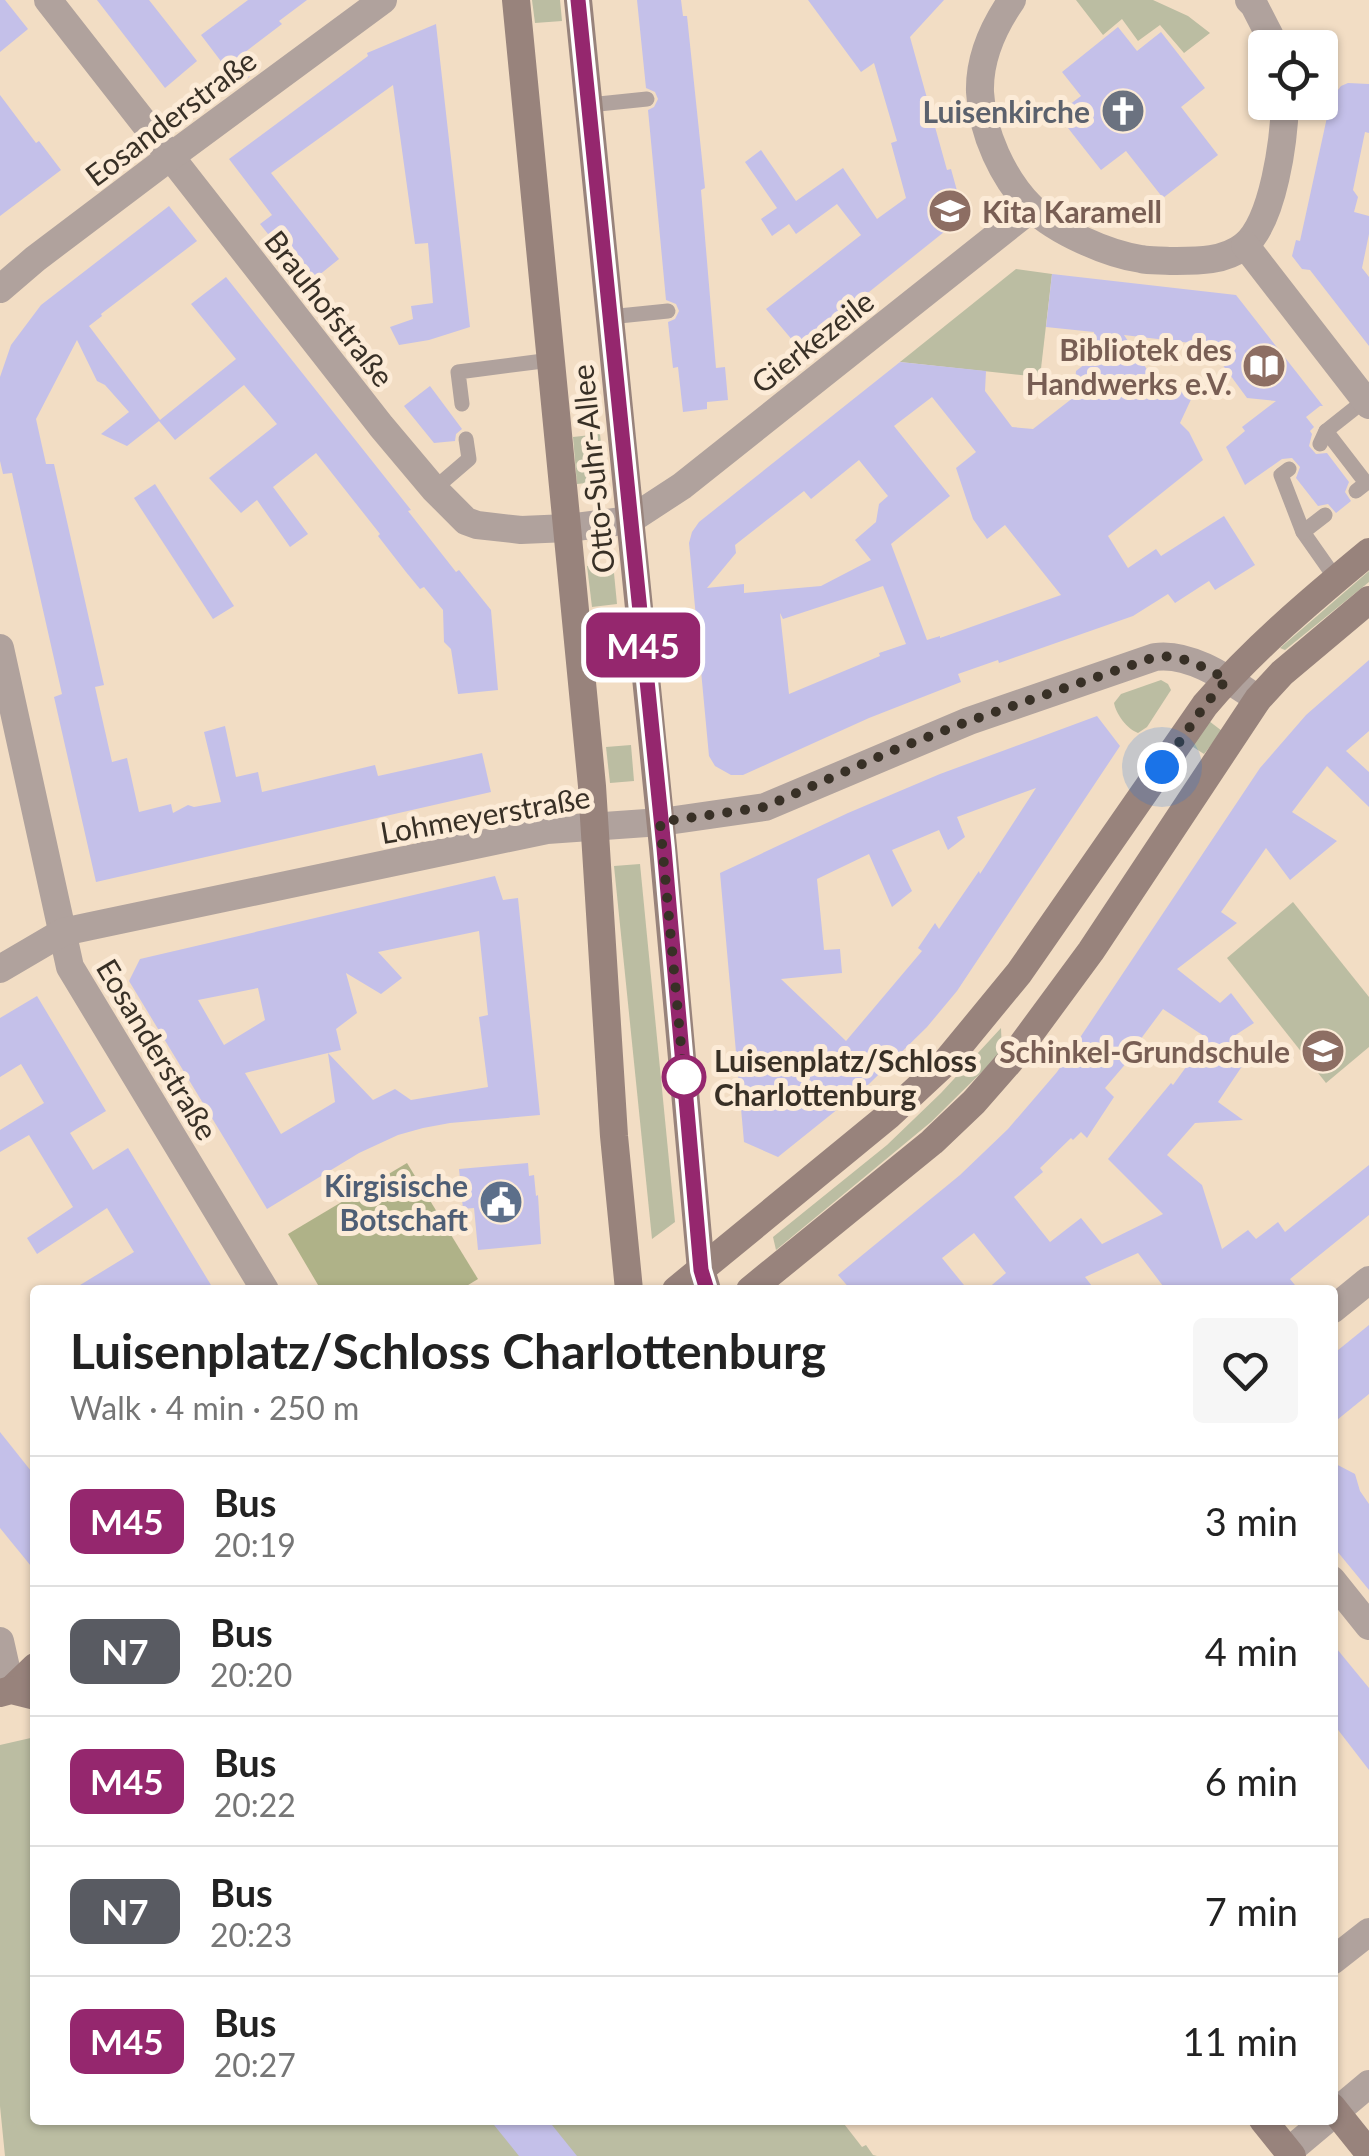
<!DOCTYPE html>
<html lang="en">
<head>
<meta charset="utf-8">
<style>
  body { margin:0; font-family:Lato,sans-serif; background:#f6f6f6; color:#222; height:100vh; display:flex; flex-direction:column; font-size:38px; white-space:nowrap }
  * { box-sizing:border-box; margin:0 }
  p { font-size:32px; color:#767676 }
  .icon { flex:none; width:55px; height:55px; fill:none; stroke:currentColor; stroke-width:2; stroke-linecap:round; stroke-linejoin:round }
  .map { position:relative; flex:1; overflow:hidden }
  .drawer { position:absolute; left:30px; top:1285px; width:1308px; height:840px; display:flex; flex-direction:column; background:#fff; border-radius:10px; box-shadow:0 2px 8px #0004 }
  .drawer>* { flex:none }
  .badge { padding:0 20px; border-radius:15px; font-size:35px; line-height:65px }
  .tools { position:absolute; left:1248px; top:30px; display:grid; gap:20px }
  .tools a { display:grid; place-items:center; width:90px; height:90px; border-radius:10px; background:#fff; box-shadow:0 2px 8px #0004; font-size:50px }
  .you { position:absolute; width:50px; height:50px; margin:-25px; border:8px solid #fff; border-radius:50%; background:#1a73e8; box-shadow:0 0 0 15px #1a73e833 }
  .map>.badge { position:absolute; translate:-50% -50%; box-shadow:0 0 0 5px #fff }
  .round { display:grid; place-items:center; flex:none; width:105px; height:105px; border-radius:10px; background:#f6f6f6 }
  .head { display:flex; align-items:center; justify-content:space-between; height:170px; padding:0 40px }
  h1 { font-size:48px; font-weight:700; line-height:75px }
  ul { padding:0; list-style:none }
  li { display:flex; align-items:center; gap:30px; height:130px; padding:0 40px; border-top:2px solid #e0e0e0 }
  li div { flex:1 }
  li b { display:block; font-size:38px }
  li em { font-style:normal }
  li .badge { min-width:110px; font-weight:700; text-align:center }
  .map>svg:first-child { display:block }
  .green { fill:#bbbda2 }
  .forest { fill:#afb288 }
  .building { fill:#c4c0e9; fill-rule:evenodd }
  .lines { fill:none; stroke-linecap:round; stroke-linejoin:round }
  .service { stroke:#b0a29d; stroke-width:15 }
  .minor { stroke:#b0a29d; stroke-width:28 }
  .tertiary { stroke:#b0a29d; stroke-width:28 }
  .secondary { stroke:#98837c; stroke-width:28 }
  .line-casing { stroke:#fff; stroke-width:22 }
  .line { stroke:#95276e; stroke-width:15 }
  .walk { stroke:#383026; stroke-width:10; stroke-dasharray:0 18 }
  .stop-dot { fill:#fff; stroke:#95276e; stroke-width:5 }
  .labels { text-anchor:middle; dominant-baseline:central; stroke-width:10; stroke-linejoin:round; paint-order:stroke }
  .worship-label { font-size:30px; font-weight:bold; fill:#5b616d; stroke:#fcebd7; text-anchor:end }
  .street-label { font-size:30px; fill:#383026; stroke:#fcebd7 }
  .education-label { font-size:30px; font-weight:bold; fill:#785e54; stroke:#fcebd7; text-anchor:end }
  .stop-label { font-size:30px; font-weight:bold; fill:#383026; stroke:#fcebd7; text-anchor:start }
  .service-label { font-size:30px; font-weight:bold; fill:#4e5e75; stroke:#fcebd7; text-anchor:end }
</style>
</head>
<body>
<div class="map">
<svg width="1369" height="2156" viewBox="0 0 1369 2156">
  <rect width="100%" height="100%" fill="#f2ddc4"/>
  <g class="green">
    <polygon points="532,0 560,0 562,21 535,23"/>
    <polygon points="1076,0 1153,0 1188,16 1210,33 1184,53 1160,25 1138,41 1122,19 1103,35"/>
    <polygon points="1016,269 1052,274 1040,377 900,362"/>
    <polygon points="600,434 605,481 577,484 573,437"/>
    <polygon points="613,563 617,604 592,607 587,566"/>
    <polygon points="1369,571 1369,582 1285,650 1280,648"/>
    <path d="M1161,680L1168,684L1171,690L1147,727L1138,733C1127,729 1116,714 1114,703L1121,694Z"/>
    <polygon points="1209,721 1222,731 1204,754 1190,745"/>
    <polygon points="631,745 634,781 610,783 606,747"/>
    <polygon points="640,864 675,1222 652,1239 614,866"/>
    <polygon points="1293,902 1369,997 1369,1047 1326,1083 1227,958"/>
    <polygon points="1001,1028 1002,1052 931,1122 776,1250 773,1237 887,1145 941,1093"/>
    <polygon points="35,1737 35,2120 841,2120 862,2147 866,2145 873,2155 877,2156 5,2156 0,2106 0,1745"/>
  </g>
  <polygon class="forest" points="407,1163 478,1279 460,1290 321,1290 288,1234"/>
  <g class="building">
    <polygon points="0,0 5,0 28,29 0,52"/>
    <polygon points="97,0 149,0 197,61 165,88"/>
    <polygon points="248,0 307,0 279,21 282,24 240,56 253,74 239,85 201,35"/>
    <polygon points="637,0 681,0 683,16 687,16 705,188 701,190 716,368 725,367 728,400 707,402 707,409 683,412 678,367 673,368 668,322 675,319 679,311 676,304 666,300 648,110 654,107 658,99 655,92 646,88"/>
    <polygon points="808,0 944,0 910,37 947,170 951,169 964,216 799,348 766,309 861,235 837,204 796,234 789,224 772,236 761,219 777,208 745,162 761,150 796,201 843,168 877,219 906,198 891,143 897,141 874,63 861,72"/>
    <polygon points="436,24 470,327 429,340 399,345 390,327 413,319 411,306 433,303 428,243 415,244 393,85 271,173 339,259 308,284 260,224 272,215 229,159 368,56 367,53"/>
    <polygon points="1118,27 1137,51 1161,32 1205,88 1181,107 1218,155 1163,198 1126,151 1101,170 1057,114 1081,96 1062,72"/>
    <polygon points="1348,83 1369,84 1369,133 1365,132 1353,190 1358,197 1354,212 1369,216 1369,234 1362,268 1369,277 1369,346 1310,270 1302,269 1292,256 1296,240 1300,241 1331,99 1341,86"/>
    <polygon points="0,95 36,143 39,141 61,170 0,216"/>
    <polygon points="169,206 197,241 101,314 102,316 89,326 160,420 236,359 191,304 226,277 411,510 408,511 456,572 459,570 491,610 498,690 458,694 451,649 444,642 443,610 424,587 420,589 406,572 378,536 380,534 316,453 273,487 308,534 290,547 257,500 241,513 209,478 277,424 244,385 175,440 159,421 127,446 101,434 129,412 105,385 97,381 77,340 36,419 46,464 54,464 104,685 95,687 112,762 127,758 139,812 171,804 173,813 188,805 194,807 221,802 204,732 225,726 236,777 258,772 262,792 375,765 378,776 482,753 491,792 96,882 54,697 62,694 12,473 3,474 0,461 0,377 11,345 41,305"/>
    <path d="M1052,274L1236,295L1323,406H1320L1306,417L1314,427L1310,431L1312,434L1309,446L1316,454L1327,453L1349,482L1345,492L1351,501L1336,513L1328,504L1318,506L1296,478L1300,467L1292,458L1282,459L1245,485L1226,447L1245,431L1242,427L1276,401L1247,398L1208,345L1124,335L1160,389L1194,393L1180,423L1189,432L1203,460L1108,536L1128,568L1156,549L1161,556L1224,516L1255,565L1215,590L1209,581L1175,603L1168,594L1133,616L999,663L998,660L958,674L961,682L869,718L743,775H731L715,766L709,756L689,543L692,532L699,522L900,362L986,371L985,391L1012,427L1033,429L1074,397L1076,371L1090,360L1094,332L1046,327ZM932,397L976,452L956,468L973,519L987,539L1005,525L1061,595L940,638V636L927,640L891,544L950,496L894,426ZM859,460L888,496L879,504L876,522L855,540L871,560L821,586L744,593V584L707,588L736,553L735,545L804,491L811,499ZM883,586L906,644L879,653L880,656L789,694L780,613L783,619Z"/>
    <polygon points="430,386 462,429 456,434 455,441 434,443 404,406"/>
    <polygon points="155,484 234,606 213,619 134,498"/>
    <path d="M1369,660V731L1346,751L1369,772V807L1327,766L1292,812L1337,841L1290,880L1266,848L1221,912L1237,923L1177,969L1220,1003L1231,993L1254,1023L1234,1036L1253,1050L1218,1102L1243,1120L1195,1123L1167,1155L1202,1185L1222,1249L1248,1230L1256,1239L1278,1222L1285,1232L1369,1165V1215L1290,1279L1299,1290H1166L1138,1253L1085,1277L1095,1290H986L1006,1273L974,1233L942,1258L968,1290H851L838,1275L960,1175L1008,1129L1057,1072L1260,768L1306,715ZM1163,1009L1207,1038L1173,1085L1171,1083L1108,1159L1163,1214L1102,1244L1081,1218L1050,1242L1014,1197L1043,1172L1040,1168L1071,1138L1073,1140L1081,1132L1087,1138L1114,1097L1105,1088L1128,1061H1139L1147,1050L1140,1040Z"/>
    <path d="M1097,716L1120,746L957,991L927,1027L869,1084L778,1157L744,1142L720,873L848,813L940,774ZM1036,788L980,874L979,871L939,929L935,923L918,948L922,951L846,1041L781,979L842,973L840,949L824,950L817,879L869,854L892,907L912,891L892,850L939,830L948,850L965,837L957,817Z"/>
    <path d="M495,876L503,900L518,898L540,1115L450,1123L423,1128L398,1135L359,1153L267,1209L129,981L140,959ZM479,931L488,1015L479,1017L488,1087L411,1100L395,1089L373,1100L328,1053L341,1050L336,1029L357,1013L346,973L381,994L402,978L378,952ZM258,988L265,1020L224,1045L198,1000ZM328,1053L335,1102L281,1134L245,1073Z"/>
    <polygon points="37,996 106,1111 70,1133 93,1170 128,1148 214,1290 72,1290 134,1252 107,1208 37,1254 27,1238 73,1207 29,1135 0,1152 0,1130 44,1103 21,1064 0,1077 0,1018"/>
    <polygon points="528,1163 529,1176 534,1175 536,1196 538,1195 541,1244 478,1250 474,1208 463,1209 459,1169"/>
    <polygon points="1369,1325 1369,1394 1332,1424 1332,1355"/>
    <polygon points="0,1432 35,1476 35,1571 0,1528"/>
    <polygon points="1332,1462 1355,1474 1360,1491 1369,1504 1369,1590 1332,1545"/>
    <polygon points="1332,1643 1369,1688 1369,1770 1332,1722"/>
    <polygon points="490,2120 548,2120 577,2156 519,2156"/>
  </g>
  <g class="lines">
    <g class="service">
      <polyline points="589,105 647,99"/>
      <polyline points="609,317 668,311"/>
      <polyline points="462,404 458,372 551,360"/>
      <polyline points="1326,431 1366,483 1356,491"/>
      <polyline points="1320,444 1326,431 1365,400"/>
      <polyline points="1289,469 1281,475 1303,532 1336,579"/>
      <polyline points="434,489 469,459 466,439"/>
      <polyline points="1303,532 1325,515"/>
    </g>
    <g class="minor">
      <polyline points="48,0 381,426 434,489 466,521 477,525 521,530 568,528 630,520 682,486 1032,208"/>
      <path d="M1012,0C994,26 979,59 980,92C982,133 1003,179 1032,208C1056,231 1107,254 1141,259C1150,261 1161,260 1171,261C1196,261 1223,262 1244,246C1274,221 1284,139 1285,102"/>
      <polyline points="1249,0 1254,5 1276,48"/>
      <polyline points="1245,245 1369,405"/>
      <polyline points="0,289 35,259 170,157 383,0"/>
      <polyline points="0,648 70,967 265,1290"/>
      <path d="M0,969L63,932L91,926L547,830L661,822L765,807L969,721L1155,657C1191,652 1229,680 1258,699"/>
      <polyline points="1332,1310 1369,1280"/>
      <polyline points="1332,1580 1369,1626"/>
      <polyline points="0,1641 11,1690"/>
    </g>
    <g class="tertiary">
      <polyline points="1332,1961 1369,1932"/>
      <polyline points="1332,2115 1369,2084"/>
      <polyline points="1288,2152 1326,2120"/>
    </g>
    <g class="secondary">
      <polyline points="516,0 592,786 614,1136 629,1290"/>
      <polyline points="578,0 663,847 701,1270 707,1290"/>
      <path d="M676,1290L888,1116L945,1063L1019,973L1205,705C1254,648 1312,599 1369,552"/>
      <polyline points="750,1290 932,1142 974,1102 1010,1061 1091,951 1258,699 1282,673 1369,600"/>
      <polyline points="11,1690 35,1667"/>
      <polyline points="0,1693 11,1690 35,1696"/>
      <polyline points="1332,2107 1369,2153"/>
      <polyline points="1263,2120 1292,2156"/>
    </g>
  </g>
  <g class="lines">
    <defs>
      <polyline id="line" points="578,0 664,848 701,1270 707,1290"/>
    </defs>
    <use href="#line" class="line-casing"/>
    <use href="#line" class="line"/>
    <path class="walk" d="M684,1077L660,822L765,807L894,750L969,721L1155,657C1181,653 1204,668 1227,679L1205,705L1162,767"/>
  </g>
  <defs>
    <symbol id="church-disc" viewBox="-11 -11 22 22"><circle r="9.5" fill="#6b7280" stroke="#fcebd7"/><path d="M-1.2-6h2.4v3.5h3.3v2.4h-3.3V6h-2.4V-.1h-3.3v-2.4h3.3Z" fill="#fff"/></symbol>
    <symbol id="school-disc" viewBox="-11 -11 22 22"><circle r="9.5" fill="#8d6e63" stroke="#fcebd7"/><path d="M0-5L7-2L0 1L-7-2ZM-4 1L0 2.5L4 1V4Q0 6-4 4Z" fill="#fff"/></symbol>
    <symbol id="library-disc" viewBox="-11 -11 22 22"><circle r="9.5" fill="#8d6e63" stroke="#fcebd7"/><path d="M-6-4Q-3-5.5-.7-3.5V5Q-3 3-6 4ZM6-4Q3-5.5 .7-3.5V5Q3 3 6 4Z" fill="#fff"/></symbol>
    <symbol id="civic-disc" viewBox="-11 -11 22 22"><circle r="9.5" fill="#5c6f8a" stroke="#fcebd7"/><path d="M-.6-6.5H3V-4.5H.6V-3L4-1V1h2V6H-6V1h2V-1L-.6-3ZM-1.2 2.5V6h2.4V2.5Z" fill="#fff"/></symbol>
  </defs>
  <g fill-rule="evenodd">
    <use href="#church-disc" x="1098" y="86" width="50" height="50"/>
    <use href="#school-disc" x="925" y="186" width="50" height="50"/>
    <use href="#library-disc" x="1239" y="341" width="50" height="50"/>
    <use href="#school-disc" x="1298" y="1026" width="50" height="50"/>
    <use href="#civic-disc" x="476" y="1177" width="50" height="50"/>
  </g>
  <circle class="stop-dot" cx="684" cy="1077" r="20"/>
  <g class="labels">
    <g class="worship-label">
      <text x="1090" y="111">Luisenkirche</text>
    </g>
    <g class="street-label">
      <text transform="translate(170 117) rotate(-37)">Eosanderstraße</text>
      <text transform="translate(330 308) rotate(52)">Brauhofstraße</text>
      <text transform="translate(812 341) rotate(-38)">Gierkezeile</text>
      <text transform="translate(592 469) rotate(-96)">Otto-Suhr-Allee</text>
      <text transform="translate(485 814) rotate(-10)">Lohmeyerstraße</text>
      <text transform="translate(158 1049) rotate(59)">Eosanderstraße</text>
    </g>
    <g class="education-label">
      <text x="982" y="211" text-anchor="start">Kita Karamell</text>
      <text x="1232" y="349">Bibliotek des<tspan x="1232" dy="34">Handwerks e.V.</tspan></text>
      <text x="1290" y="1051">Schinkel-Grundschule</text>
    </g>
    <g class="stop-label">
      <text x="714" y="1060">Luisenplatz/Schloss<tspan x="714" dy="34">Charlottenburg</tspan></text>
    </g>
    <g class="service-label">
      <text x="468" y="1185">Kirgisische<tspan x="468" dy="34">Botschaft</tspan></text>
    </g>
  </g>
</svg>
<div class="tools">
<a><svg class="icon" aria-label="locate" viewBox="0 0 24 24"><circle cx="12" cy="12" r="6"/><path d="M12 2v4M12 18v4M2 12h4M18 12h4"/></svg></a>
</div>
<div class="you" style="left:1162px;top:767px"></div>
<b class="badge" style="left:643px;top:645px;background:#95276e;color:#fff">M45</b>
<section class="drawer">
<div class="head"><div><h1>Luisenplatz/Schloss Charlottenburg</h1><p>Walk · 4 min · 250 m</p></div><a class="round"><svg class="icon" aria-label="heart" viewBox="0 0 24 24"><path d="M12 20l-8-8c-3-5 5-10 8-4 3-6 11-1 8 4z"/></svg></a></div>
<ul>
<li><span class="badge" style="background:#95276e;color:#fff">M45</span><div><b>Bus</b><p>20:19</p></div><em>3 min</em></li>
<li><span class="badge" style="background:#595b62;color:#fff">N7</span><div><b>Bus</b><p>20:20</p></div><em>4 min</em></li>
<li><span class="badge" style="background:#95276e;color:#fff">M45</span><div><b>Bus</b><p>20:22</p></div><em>6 min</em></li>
<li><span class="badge" style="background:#595b62;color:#fff">N7</span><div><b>Bus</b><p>20:23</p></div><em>7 min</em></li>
<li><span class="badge" style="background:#95276e;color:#fff">M45</span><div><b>Bus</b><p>20:27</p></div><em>11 min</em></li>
</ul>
</section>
</div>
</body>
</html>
